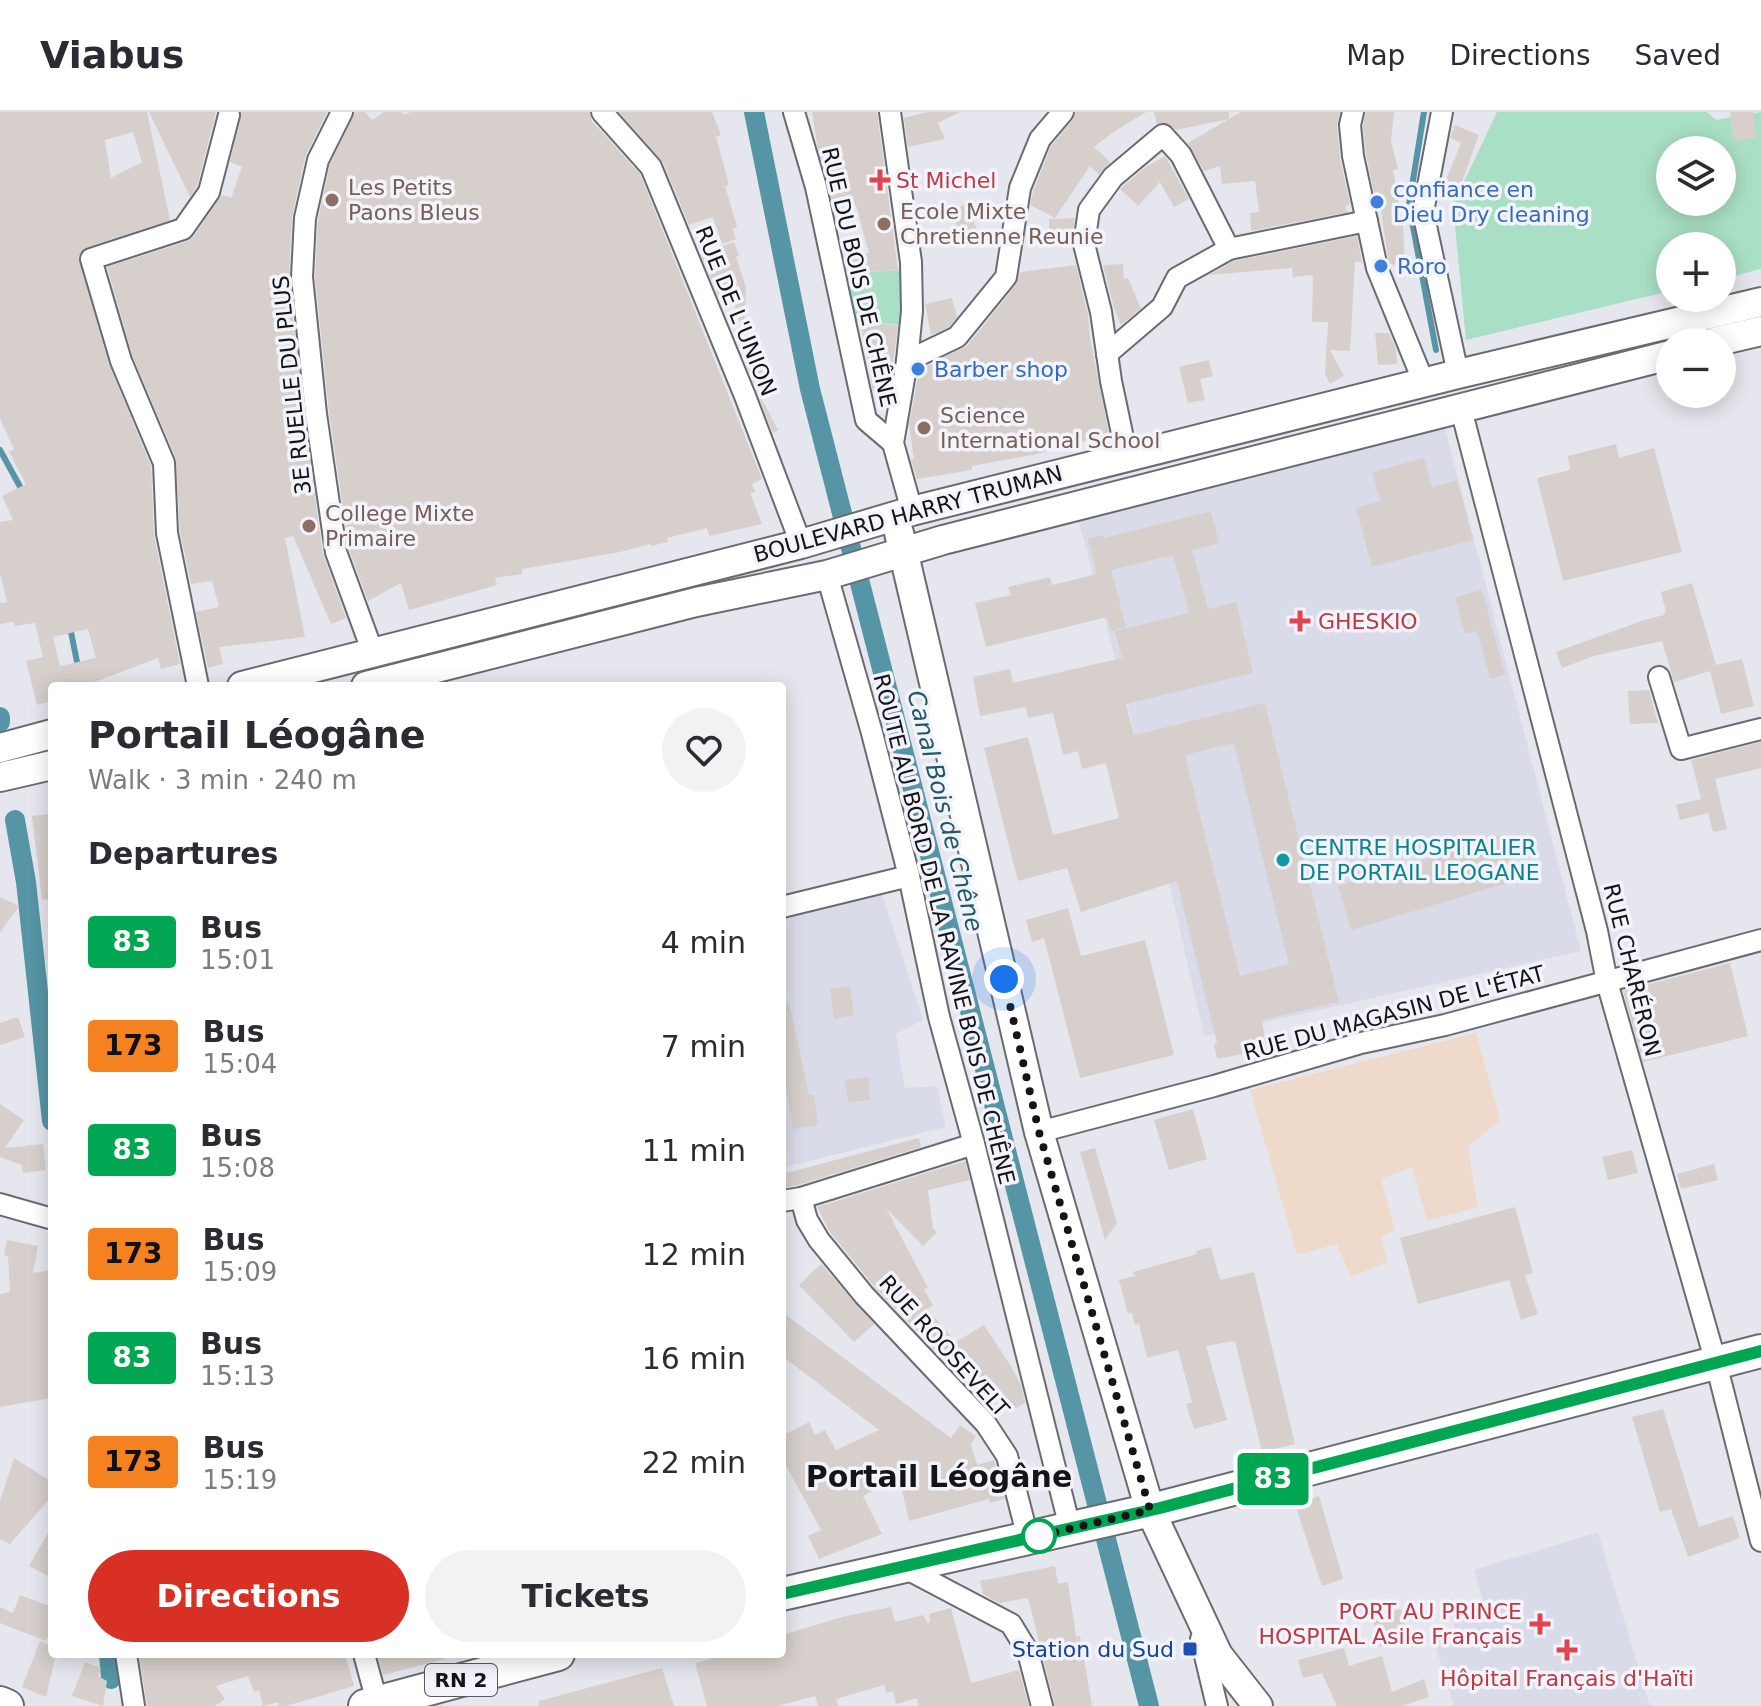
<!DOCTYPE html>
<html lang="en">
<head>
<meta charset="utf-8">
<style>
  body { margin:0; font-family:"DejaVu Sans",sans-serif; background:#f2f2f3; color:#2b2b33; height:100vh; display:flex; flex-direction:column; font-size:30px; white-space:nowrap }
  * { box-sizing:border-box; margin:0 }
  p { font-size:26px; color:#7c7c81 }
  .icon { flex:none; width:44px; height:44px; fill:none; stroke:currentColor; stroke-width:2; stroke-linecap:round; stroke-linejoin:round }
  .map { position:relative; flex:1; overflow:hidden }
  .details { position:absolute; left:48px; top:570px; width:738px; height:976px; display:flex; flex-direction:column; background:#fff; border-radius:8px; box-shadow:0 4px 20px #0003 }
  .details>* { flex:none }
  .badge { padding:0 16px; border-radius:6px; font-size:28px; line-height:52px }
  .tools { position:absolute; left:1656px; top:24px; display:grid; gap:16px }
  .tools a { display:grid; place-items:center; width:80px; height:80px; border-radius:50%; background:#fff; box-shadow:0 4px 20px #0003; font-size:40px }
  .you { position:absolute; width:40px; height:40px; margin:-20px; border:6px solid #fff; border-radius:50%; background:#1a73e8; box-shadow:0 0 0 12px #1a73e833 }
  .map>.badge { position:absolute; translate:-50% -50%; box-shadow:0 0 0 4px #fff }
  h2 { padding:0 40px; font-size:30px; line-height:72px }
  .round { display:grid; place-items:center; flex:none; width:84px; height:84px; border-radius:42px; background:#f2f2f3 }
  .headline { display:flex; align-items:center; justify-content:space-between; height:136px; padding:0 40px }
  h1 { font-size:38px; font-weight:800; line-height:60px }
  .action { display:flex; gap:16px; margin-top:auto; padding:16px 40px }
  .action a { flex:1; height:92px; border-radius:48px; background:#d93025; color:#fff; font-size:32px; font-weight:800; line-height:92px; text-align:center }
  .action a+a { background:#f2f2f3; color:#2b2b33 }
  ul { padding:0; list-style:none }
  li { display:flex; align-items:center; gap:24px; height:104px; padding:0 40px }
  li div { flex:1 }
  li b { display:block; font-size:30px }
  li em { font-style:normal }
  li .badge { min-width:88px; font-weight:700; text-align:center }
  header { display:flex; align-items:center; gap:48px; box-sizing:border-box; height:112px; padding:0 40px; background:#fff; border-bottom:2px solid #e1e1e2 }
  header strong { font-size:38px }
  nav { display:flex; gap:44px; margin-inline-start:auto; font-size:28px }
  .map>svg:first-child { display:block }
  .industrial { fill:#eed9cb }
  .built { fill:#d9dbe9 }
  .green { fill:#a9e0c5; fill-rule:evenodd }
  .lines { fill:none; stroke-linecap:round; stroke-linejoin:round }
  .stream { stroke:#5695a6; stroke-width:6 }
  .canal { stroke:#5695a6; stroke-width:20 }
  .building { fill:#d6cfcb; fill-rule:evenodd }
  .street-casing { stroke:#6a6b71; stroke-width:24 }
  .secondary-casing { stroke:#6a6b71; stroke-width:32 }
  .primary-casing { stroke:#6a6b71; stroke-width:36 }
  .street { stroke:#fff; stroke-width:20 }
  .secondary { stroke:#fff; stroke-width:28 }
  .primary { stroke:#fff; stroke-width:32 }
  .line-casing { stroke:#fff; stroke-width:18 }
  .line { stroke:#00a651; stroke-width:12 }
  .walk { stroke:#151518; stroke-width:8; stroke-dasharray:0 14.4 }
  .health-dot { fill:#e0444e; stroke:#f3f4fb; stroke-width:3 }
  .education-dot { fill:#8d6e63; stroke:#f3f4fb; stroke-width:3 }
  .shop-dot { fill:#3f7fe0; stroke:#f3f4fb; stroke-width:3 }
  .culture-dot { fill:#0f9aa8; stroke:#f3f4fb; stroke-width:3 }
  .stop-dot { fill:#fff; stroke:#00a651; stroke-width:4 }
  .transit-dot { fill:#1a4fb4; stroke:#f3f4fb; stroke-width:3 }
  .labels { text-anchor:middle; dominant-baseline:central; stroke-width:7; stroke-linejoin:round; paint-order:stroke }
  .shield { fill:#f3f4fb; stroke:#58585c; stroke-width:2 }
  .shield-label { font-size:20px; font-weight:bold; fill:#151518 }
  .health-label { font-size:22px; fill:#be3a42; stroke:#f3f4fb; text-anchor:start }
  .education-label { font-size:22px; fill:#785e54; stroke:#f3f4fb; text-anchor:start }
  .shop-label { font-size:22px; fill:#366cbe; stroke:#f3f4fb; text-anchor:start }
  .street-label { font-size:22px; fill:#151518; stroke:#f3f4fb }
  .culture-label { font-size:22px; fill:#0d838f; stroke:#f3f4fb; text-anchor:start }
  .transit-label { font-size:22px; fill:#164399; stroke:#f3f4fb; text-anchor:end }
  .water-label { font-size:24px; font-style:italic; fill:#235866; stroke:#f3f4fb }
  .district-label { font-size:30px; font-weight:bold; fill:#151518; stroke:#f3f4fb }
</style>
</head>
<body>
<header>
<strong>Viabus</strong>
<nav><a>Map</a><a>Directions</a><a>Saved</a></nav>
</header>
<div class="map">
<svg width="1761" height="1594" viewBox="0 0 1761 1594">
  <rect width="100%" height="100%" fill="#e6e7ee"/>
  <polygon class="industrial" points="1476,921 1500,1008 1468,1035 1478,1095 1427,1109 1412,1055 1381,1067 1395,1118 1381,1125 1387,1150 1351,1165 1337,1132 1297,1143 1250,978"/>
  <g class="built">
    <polygon points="1439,293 1581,839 1204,924 1136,626 1074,391"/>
    <polygon points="880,776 923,908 896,922 905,976 937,974 946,1015 782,1056 782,803"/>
    <polygon points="1598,1420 1650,1594 1454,1594 1434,1529 1456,1522 1451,1503 1484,1492 1474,1458"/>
  </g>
  <g class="green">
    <path d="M1497,0H1707L1716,8L1761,0V157L1722,167V134H1670V179L1466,228L1453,93ZM1670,38H1722V90H1670Z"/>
    <polygon points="902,158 905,213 856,209 847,161"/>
  </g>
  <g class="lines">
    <g class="stream">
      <polyline points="1424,0 1409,93 1436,238"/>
      <polyline points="0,338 23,380"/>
      <polyline points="70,515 78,555"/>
    </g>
    <g class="canal">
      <polyline points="754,0 810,277 1149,1594"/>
      <polyline points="0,605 0,610"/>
      <polyline points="15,708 26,770 52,1009"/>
      <polyline points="109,1542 111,1567"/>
    </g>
  </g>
  <g class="building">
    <path d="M0,0H147L170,108L87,135L78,145L109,253L151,354L154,423L180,552L161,557L158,546L84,574H52V589L37,593L26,549L43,545L35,511L15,514L14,510L0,512V491L7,490L0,462V410L13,408L2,384L26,372L9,340L14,337L0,307ZM133,20L142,50L111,66L105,28ZM88,517L96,546L60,554L53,525Z"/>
    <polygon points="149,0 216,0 197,74 190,85"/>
    <polygon points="242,0 327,0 305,45 292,105 289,166 304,309 287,314 296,339 308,337 323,442 346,506 331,512 293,424 285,426 305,525 219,535 223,552 208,556 196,500 219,495 212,469 191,472 180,419 176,346 133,245 107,155 188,129 194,124 222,83 231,86 242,55 230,50"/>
    <polygon points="355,0 365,0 372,8 384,0 401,0 403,3 411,0 589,0 592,9 640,62 762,367 752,372 755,380 750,381 762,412 709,424 707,416 667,426 668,430 651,434 650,432 620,440 522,457 522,462 495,466 497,473 409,498 401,471 368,489 349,437 329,300 315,165 318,108 330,52"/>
    <polygon points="619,0 712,0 721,23 716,25 729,73 725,74 737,115 732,117 736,127 722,132 713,105 689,113 663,50"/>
    <polygon points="812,0 877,0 898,158 848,161 844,143 869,141 856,93 834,95 818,37"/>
    <polygon points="928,0 960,0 938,11 945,27 908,35 904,6"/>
    <polygon points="1076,0 1146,0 1112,21 1094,35 1110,50 1099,63 1090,54 1055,106 1030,93 1033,80 1051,34 1073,8"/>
    <polygon points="1154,0 1229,0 1229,7 1241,0 1340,0 1337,14 1340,47 1350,92 1345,95 1348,100 1251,119 1250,101 1259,100 1255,69 1222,72 1220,54 1204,59 1188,31 1229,7 1176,18 1166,11 1157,12"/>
    <polygon points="1366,0 1394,0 1391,29 1398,57 1393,58 1403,114 1405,154 1389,152 1378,79 1374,81 1366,42 1363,14"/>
    <polygon points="1730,0 1753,0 1757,26 1734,30"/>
    <polygon points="1455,13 1479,23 1455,89 1440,83 1461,31 1450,26"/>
    <polygon points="1165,44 1189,87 1174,95 1160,70 1138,94 1120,77 1143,57"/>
    <polygon points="967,92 978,121 962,128 951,99"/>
    <polygon points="1075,106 1072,127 1049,128 1049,107"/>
    <polygon points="1357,124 1362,150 1355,150 1350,239 1330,238 1344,264 1330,272 1325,262 1328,210 1312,210 1313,163 1293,165 1292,156 1209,163 1234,149"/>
    <polygon points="734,130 739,144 736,145 746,175 744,218 742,218 731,182 719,186 700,141"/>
    <polygon points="1123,152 1124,167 1128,166 1141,196 1121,213 1114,196 1103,153"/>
    <polygon points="1076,153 1088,203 1090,226 1109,322 1037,342 972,354 972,358 917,367 911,347 914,347 909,313 919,258 929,253 937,253 936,249 967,234 1016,173 1020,160"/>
    <polygon points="952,186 957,205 949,215 931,223 925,192"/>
    <polygon points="860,210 898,213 889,280 873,279"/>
    <polygon points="1375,221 1389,221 1396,237 1397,252 1378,253"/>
    <polygon points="1209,248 1213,264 1200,267 1205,288 1188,291 1179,255"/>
    <polygon points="759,250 766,270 755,274 778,318 773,321 747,254"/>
    <polygon points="1616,332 1619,346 1654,336 1682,440 1563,469 1537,366 1570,358 1568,344"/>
    <polygon points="1424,346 1432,375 1457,368 1473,428 1372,455 1356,396 1381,389 1372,360"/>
    <path d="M1211,399L1219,431L1192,438L1208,497L1236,490L1253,561L1126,592L1134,623L1265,591L1339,890L1262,908L1266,936L1242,939L1243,942L1217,947L1214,932L1217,931L1177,769L1081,800L1067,756L1018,769L984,636L1028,625L1053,723L1119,706L1106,651L1082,657L1078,639L1063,643L1053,601L1028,606L1026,595L980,604L973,565L1010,557L1013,571L1122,546L1115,519L1189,501L1173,443L1111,458L1126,515L1111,519L1107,505L986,535L975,491L1011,483L1008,475L1050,465L1052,473L1097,462L1088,427L1103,423L1104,426ZM1234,631L1289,852L1240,864L1185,643Z"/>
    <polygon points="1692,471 1716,553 1742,547 1754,594 1721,602 1710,559 1674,570 1662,529 1594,544 1562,556 1556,540 1644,508 1664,503 1664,501 1666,500 1661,480"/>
    <polygon points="1482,478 1505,563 1490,567 1477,519 1465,522 1455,485"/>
    <polygon points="1649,578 1658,611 1630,612 1628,579"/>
    <polygon points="1761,630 1761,656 1715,667 1727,717 1713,720 1708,701 1680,708 1676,693 1701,687 1691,648"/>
    <polygon points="50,702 52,787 42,788 32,704"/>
    <polygon points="1503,723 1517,768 1351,818 1338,774"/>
    <polygon points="0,785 19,794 0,821"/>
    <polygon points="1068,796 1081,844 1145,828 1174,943 1080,966 1044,826 1032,830 1026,808"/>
    <polygon points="1730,851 1748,924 1643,950 1623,879"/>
    <polygon points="850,874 854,903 834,907 830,877"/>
    <polygon points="789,890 809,983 814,983 818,1013 793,1017 787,982 782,983 782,891"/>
    <polygon points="18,905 25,925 0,933 0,911"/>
    <polygon points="868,965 870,988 848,990 845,968"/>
    <polygon points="0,992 24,1008 5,1036 43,1032 46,1058 23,1061 22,1053 0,1045"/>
    <polygon points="1193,997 1207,1047 1169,1058 1154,1008"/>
    <polygon points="919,1026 921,1035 798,1073 782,1076 782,1062"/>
    <polygon points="1095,1036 1117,1111 1105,1128 1080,1040"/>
    <polygon points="1632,1038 1638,1061 1608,1068 1602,1045"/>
    <polygon points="965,1049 970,1068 928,1078 933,1117 937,1120 923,1134 886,1096 928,1176 924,1177 933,1193 927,1197 956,1230 984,1213 1012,1256 1021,1273 1025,1291 1010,1299 995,1271 979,1283 963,1262 965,1261 943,1237 938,1242 874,1174 830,1120 817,1095"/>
    <polygon points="1714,1052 1718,1068 1681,1077 1677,1062"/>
    <polygon points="1515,1095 1533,1161 1525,1163 1538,1202 1521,1208 1509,1168 1418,1192 1400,1126"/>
    <polygon points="7,1128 38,1134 33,1161 52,1158 52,1286 0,1295 0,1182 10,1180 8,1144 4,1143"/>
    <polygon points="1211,1135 1220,1168 1254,1160 1295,1332 1262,1340 1235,1229 1206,1234 1227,1308 1194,1317 1186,1292 1192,1290 1178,1238 1147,1246 1139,1212 1135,1213 1132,1201 1128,1202 1119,1168 1135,1164 1133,1160 1197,1142 1196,1139"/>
    <polygon points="821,1152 874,1212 854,1230 799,1173"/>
    <polygon points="782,1200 951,1326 960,1313 976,1324 971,1332 977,1353 994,1348 1005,1387 990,1391 989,1387 909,1409 899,1365 863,1384 882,1422 819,1447 808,1424 821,1418 782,1346 782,1324 809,1310 815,1323 825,1318 836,1338 879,1318 782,1244"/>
    <polygon points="1663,1297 1699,1415 1733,1404 1740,1426 1688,1445 1671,1397 1660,1400 1632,1305"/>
    <polygon points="14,1346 52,1370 52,1384 10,1432 0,1427 0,1389"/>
    <polygon points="1319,1384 1343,1467 1322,1474 1295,1392"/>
    <polygon points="52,1414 52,1466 29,1454"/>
    <polygon points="1055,1454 1058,1472 1068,1470 1076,1525 1080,1524 1092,1594 1055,1594 1028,1486 999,1491 983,1482 980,1469"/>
    <polygon points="20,1483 52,1495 52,1512 46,1529 0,1511 0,1495 13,1501"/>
    <polygon points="891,1495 895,1510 923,1503 928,1511 930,1510 929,1502 951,1496 971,1571 1019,1558 1029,1594 919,1594 917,1586 896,1592 893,1579 886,1581 884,1573 836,1587 838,1594 818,1594 815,1584 777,1594 707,1594 695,1551 729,1542 782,1542 782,1523 846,1504"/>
    <polygon points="1401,1497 1409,1528 1380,1535 1372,1504"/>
    <polygon points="40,1529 52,1534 52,1542 56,1542 46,1585 22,1575"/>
    <polygon points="1344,1536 1349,1554 1382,1544 1392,1580 1424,1567 1429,1585 1402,1594 1337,1594 1322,1561 1303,1566 1298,1548"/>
    <polygon points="139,1542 345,1542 354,1574 286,1594 279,1594 278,1590 263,1594 259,1578 254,1580 248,1564 216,1574 225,1587 215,1594 147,1594"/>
    <polygon points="377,1542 445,1542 445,1547 383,1563"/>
    <polygon points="85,1550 101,1556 98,1564 107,1569 103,1594 72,1584"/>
    <polygon points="662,1556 674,1594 539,1594 539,1589"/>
  </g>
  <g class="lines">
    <defs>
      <g id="street">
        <polyline points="342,0 318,48 305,106 302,165 316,302 336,440 373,541"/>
        <polyline points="602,0 651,55 745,284 801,432"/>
        <polyline points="794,0 816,75 866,308 893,331"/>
        <polyline points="890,0 911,150 912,199 907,249 893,331 912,399"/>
        <polyline points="1353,0 1350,13 1353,44 1377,156 1424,271"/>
        <polyline points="1442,0 1423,100 1458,262"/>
        <polyline points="1107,242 1162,195 1177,166 1229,137 1367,109"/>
        <polyline points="907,249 957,225 1006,165 1020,76 1040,27 1063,0"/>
        <polyline points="1461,297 1597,819 1607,870 1716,1251 1761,1429"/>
        <polyline points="1127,345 1111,269 1101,200 1084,132 1089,98 1113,65 1163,23 1181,43 1229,137"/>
        <polyline points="827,463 872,621 909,764 939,905 974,1032 1070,1416"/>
        <polyline points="1659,565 1681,637 1761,617"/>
        <polyline points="198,574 167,421 164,351 121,249 91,147 183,117 209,80 229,3"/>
        <polyline points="782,795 909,764"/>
        <polyline points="1039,1020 1214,974 1361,931 1445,913 1761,828"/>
        <polyline points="801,1086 807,1108 819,1128 864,1183 986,1312 1007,1344 1028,1426"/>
        <polyline points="782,1089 801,1086 974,1032"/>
        <polyline points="0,1092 49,1106"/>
        <polyline points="903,1455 1011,1512 1028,1540 1042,1594"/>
        <polyline points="1201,1527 1217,1594"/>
        <polyline points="126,1542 134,1594"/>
        <polyline points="364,1542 377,1590"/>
      </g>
      <g id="secondary">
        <polyline points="1714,230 1761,219"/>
        <polyline points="899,421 1039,1020 1150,1398 1218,1543 1258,1594"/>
        <polyline points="242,574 801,432 912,399 1458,262 1761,190"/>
        <polyline points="366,574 696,490 827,463 943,428 1670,243"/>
        <polyline points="0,636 52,622"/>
        <polyline points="0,665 52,653"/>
      </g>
      <g id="primary">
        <polyline points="782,1482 1160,1396 1761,1239"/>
        <polyline points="0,1591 7,1594"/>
        <polyline points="365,1594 558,1542"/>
      </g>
    </defs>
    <use href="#street" class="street-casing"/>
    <use href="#secondary" class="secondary-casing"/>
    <use href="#primary" class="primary-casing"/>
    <use href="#street" class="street"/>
    <use href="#secondary" class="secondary"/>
    <use href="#primary" class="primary"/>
  </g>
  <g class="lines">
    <defs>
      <polyline id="line" points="782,1482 1160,1396 1761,1239"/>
    </defs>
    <use href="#line" class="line-casing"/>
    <use href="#line" class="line"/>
    <polyline class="walk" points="1004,867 1039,1020 1150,1398 1039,1424"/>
  </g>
  <g class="health-dot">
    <path d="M876 56h8v8h8v8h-8v8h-8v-8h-8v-8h8z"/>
    <path d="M1296 497h8v8h8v8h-8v8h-8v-8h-8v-8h8z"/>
    <path d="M1536 1500h8v8h8v8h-8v8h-8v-8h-8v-8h8z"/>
    <path d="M1563 1526h8v8h8v8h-8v8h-8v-8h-8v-8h8z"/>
  </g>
  <g class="education-dot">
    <circle cx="332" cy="88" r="8"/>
    <circle cx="884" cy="112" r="8"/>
    <circle cx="924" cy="316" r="8"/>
    <circle cx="309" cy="414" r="8"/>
  </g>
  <g class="shop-dot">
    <circle cx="1377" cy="90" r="8"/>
    <circle cx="1381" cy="154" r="8"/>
    <circle cx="918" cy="257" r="8"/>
  </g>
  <circle class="culture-dot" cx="1283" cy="748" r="8"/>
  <circle class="stop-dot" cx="1039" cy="1424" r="16"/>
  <rect class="transit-dot" x="1182" y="1529" width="16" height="16" rx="4"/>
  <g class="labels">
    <rect class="shield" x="425" y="1552" width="72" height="32" rx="6"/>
    <g class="shield-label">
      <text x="461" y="1568">RN 2</text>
    </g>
    <g class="health-label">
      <text x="896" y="68">St Michel</text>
      <text x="1318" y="509">GHESKIO</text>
      <text x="1522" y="1499" text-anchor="end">PORT AU PRINCE<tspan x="1522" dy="25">HOSPITAL Asile Français</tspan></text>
      <text x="1567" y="1566" text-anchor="middle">Hôpital Français d'Haïti</text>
    </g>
    <g class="education-label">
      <text x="348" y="75">Les Petits<tspan x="348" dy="25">Paons Bleus</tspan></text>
      <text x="900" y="99">Ecole Mixte<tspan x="900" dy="25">Chretienne Reunie</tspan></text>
      <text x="940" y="303">Science<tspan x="940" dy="25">International School</tspan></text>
      <text x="325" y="401">College Mixte<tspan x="325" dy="25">Primaire</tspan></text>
    </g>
    <g class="shop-label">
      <text x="1393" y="77">confiance en<tspan x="1393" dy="25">Dieu Dry cleaning</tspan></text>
      <text x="1397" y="154">Roro</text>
      <text x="934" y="257">Barber shop</text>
    </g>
    <g class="street-label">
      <text transform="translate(859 165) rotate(77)">RUE DU BOIS DE CHÊNE</text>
      <text transform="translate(736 199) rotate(68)">RUE DE L'UNION</text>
      <text transform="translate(292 273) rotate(-96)">3E RUELLE DU PLUS</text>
      <text transform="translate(908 402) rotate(-15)">BOULEVARD HARRY TRUMAN</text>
      <text transform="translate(944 817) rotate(76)">ROUTE AU BORD DE LA RAVINE BOIS DE CHÊNE</text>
      <text transform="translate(1632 858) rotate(76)">RUE CHARÉRON</text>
      <text transform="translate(1394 901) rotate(-15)">RUE DU MAGASIN DE L'ÉTAT</text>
      <text transform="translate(944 1234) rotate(48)">RUE ROOSEVELT</text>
    </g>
    <g class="culture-label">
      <text x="1299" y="735">CENTRE HOSPITALIER<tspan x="1299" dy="25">DE PORTAIL LEOGANE</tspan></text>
    </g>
    <g class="transit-label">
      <text x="1174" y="1537">Station du Sud</text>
    </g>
    <g class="water-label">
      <text transform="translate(945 699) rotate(76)">Canal Bois de Chêne</text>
    </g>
    <g class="district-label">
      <text x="939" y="1364">Portail Léogâne</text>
    </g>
  </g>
</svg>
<div class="tools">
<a><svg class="icon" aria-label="layers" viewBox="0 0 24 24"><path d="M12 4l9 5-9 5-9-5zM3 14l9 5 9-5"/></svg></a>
<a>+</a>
<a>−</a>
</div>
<div class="you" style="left:1004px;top:867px"></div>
<b class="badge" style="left:1273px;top:1367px;background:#00a651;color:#fff">83</b>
<section class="details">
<div class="headline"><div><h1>Portail Léogâne</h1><p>Walk · 3 min · 240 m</p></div><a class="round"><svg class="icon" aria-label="heart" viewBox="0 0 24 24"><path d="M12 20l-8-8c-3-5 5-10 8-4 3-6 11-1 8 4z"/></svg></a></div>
<h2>Departures</h2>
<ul>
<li><span class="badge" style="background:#00a651;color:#fff">83</span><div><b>Bus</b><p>15:01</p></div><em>4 min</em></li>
<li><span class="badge" style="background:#f58220;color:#111">173</span><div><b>Bus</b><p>15:04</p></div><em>7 min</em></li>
<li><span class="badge" style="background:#00a651;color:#fff">83</span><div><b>Bus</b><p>15:08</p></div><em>11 min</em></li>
<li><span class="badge" style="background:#f58220;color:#111">173</span><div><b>Bus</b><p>15:09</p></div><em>12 min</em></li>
<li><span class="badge" style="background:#00a651;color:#fff">83</span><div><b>Bus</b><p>15:13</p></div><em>16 min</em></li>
<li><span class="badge" style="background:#f58220;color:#111">173</span><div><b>Bus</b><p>15:19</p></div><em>22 min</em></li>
</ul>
<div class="action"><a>Directions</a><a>Tickets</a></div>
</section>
</div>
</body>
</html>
